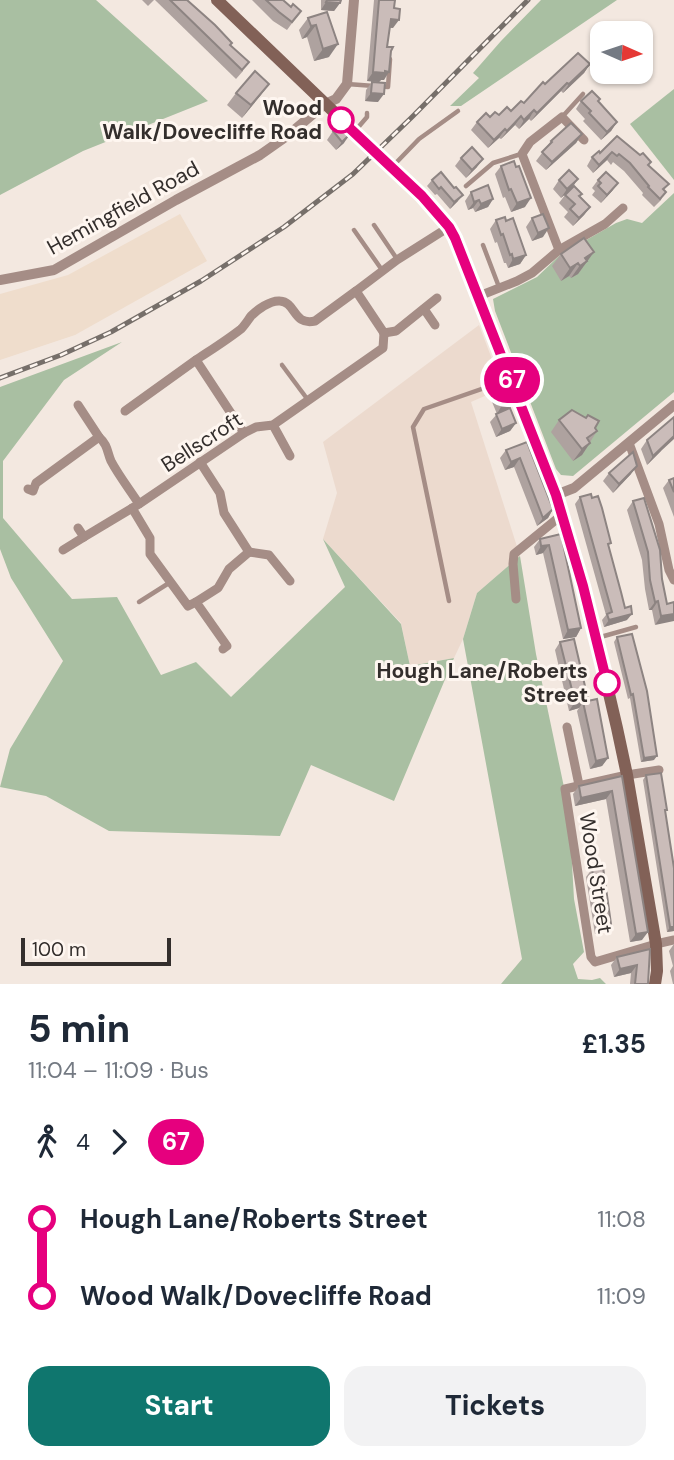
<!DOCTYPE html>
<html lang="en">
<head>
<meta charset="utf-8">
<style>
  body { margin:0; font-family:"DM Sans",sans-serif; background:#f2f2f3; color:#1f2937; height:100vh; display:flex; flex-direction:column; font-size:26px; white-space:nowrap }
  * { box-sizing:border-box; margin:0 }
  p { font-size:23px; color:#747a83 }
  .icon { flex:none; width:38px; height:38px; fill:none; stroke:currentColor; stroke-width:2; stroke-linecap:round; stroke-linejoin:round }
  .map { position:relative; height:984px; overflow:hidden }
  .sheet { display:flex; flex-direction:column; background:#fff; flex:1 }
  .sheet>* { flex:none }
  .badge { padding:0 14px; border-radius:23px; font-size:24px; line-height:46px }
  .needle { width:46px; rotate:93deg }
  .tools { position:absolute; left:590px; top:21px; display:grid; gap:14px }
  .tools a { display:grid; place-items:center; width:63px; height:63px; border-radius:14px; background:#fff; box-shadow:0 2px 5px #0004; font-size:35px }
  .scale { position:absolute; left:21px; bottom:18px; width:150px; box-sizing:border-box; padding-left:7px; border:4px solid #332e2c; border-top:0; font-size:19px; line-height:24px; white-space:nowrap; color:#332e2c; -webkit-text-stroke:5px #fef6f0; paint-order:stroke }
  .map>.badge { position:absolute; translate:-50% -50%; box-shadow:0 0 0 4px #fff }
  .legs { display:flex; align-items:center; gap:10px; height:77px; padding:0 28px; font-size:23px }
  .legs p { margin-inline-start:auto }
  .headline { display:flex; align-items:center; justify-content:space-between; height:119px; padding:0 28px }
  h1 { font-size:38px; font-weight:700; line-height:52px }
  .cta { display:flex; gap:14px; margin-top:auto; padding:14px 28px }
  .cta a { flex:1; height:80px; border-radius:21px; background:#0f766e; color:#fff; font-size:28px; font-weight:700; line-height:80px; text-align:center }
  .cta a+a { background:#f2f2f3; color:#1f2937 }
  ul { padding:0 28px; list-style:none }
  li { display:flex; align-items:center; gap:24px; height:77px; font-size:26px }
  li i { display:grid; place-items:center; width:10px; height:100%; margin:0 9px; background:currentColor }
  li i::after { content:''; width:18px; height:18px; margin:-9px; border:5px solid; border-radius:50%; background:#fff }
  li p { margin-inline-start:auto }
  li:first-child i { background:linear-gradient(#0000 50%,currentColor 0) }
  li:last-child i { background:linear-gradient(currentColor 50%,#0000 0) }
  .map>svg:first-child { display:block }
  .commercial { fill:#efddcc }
  .built { fill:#ecdace }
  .green { fill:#a9bfa2 }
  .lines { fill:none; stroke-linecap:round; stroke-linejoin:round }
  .service { stroke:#a58d86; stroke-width:4.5 }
  .minor { stroke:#a58d86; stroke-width:9 }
  .tertiary { stroke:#a58d86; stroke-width:10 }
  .secondary { stroke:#826157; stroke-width:12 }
  .rail-casing { stroke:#766f6a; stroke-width:5 }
  .rail { stroke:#fef6f0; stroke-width:2.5; stroke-dasharray:8; stroke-linecap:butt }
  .secondary-bridge { stroke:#826157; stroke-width:12 }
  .wall { fill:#aea29f }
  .shaded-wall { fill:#8d8482 }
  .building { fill:#cabcb9; stroke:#8d8482; stroke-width:2 }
  .line-1-casing { stroke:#fff; stroke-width:16 }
  .line-1 { stroke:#e6007e; stroke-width:10 }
  .stop-1-dot { fill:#fff; stroke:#e6007e; stroke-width:3.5 }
  .labels { text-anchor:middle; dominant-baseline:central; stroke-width:6; stroke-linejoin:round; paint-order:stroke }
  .stop-label { font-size:21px; font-weight:bold; fill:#332e2c; stroke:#fef6f0; text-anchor:end }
  .street-label { font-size:21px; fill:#332e2c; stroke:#fef6f0 }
</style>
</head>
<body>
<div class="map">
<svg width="674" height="984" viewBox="0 0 674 984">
  <rect width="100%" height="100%" fill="#f3e8e0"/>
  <polygon class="commercial" points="180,214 207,261 75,335 0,360 0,294 68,275"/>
  <polygon class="built" points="479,325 503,388 471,402 520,556 477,593 463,639 454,658 410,666 401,623 323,539 337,493 323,442"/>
  <g class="green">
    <polygon points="0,0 96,0 208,101 83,151 0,195"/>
    <polygon points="541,0 617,0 461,106 450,106 479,78 473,73 501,41"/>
    <polygon points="674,89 674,180 630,124"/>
    <polygon points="674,193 674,392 573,476 561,475 556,469 495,311 493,299 537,277 560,255 616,223 627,219 642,223"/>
    <polygon points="122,342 64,380 3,461 3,518 72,599 117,597 161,675 196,662 231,697 345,587 323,539 401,624 410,666 454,658 394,801 311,765 280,836 109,831 46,796 0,787 10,749 63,661 11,578 0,549 0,387"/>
    <polygon points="520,556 536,654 569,811 574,899 584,952 573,964 578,979 592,980 600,978 606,984 501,984 522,959 463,639 477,593"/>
  </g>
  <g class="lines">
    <g class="service">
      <polyline points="347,84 388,87 390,59"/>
      <polyline points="563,116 583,94"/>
      <polyline points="355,131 367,117 367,113"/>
      <polyline points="392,167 419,139 458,111"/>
      <polyline points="466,186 493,163 521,154"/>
      <polyline points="374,225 397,259"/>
      <polyline points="354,230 382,270"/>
      <polyline points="483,245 499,287"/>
      <polyline points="282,365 308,400"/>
      <polyline points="449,601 413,427 424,409 510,379"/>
      <polyline points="139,602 169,583"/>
      <polyline points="597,638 636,627"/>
    </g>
    <g class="minor">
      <polyline points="559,250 522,154 530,142 562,117 584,140"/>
      <polyline points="479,296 517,281 532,273 559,250 605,224 623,208"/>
      <polyline points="424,309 435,325"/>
      <polyline points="384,333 356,291 397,260 449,227"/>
      <polyline points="384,333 396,331 437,298"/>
      <path d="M196,360C211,350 227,340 241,329C245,325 248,320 251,316C257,310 270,300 280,301C296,302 293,326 315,321L356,291"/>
      <polyline points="125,411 196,360 244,433"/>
      <polyline points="273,425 290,456"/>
      <path d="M99,437C108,445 107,452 111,461C119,476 130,490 139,504"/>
      <polyline points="629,443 659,524 669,570 674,580"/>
      <polyline points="200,462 220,493 224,513 249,552"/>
      <polyline points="28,489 33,491 36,483 99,437 78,405"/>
      <polyline points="132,508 150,538 150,554 188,606 196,602"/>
      <polyline points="78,528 84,537 139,504 244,433 256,427 273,425 383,348 384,333"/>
      <polyline points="63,550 84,537"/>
      <polyline points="249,552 269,555 290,581"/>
      <polyline points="516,599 513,564 514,554 563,514"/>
      <polyline points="223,649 227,646 196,602 218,588 229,569 249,552"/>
      <polyline points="567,727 579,785"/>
      <polyline points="659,770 627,775 565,789 591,957 595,962 656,944 674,940"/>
    </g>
    <g class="tertiary">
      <polyline points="0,280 54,270 176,200 260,155 287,136 325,104 336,99 347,84 354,0"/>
      <polyline points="556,495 574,488 674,405"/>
    </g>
    <g class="secondary">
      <polyline points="217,0 358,135"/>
      <path d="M388,164C412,186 439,209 455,238L563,514L596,638L617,728L627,775L656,944L657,971L655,984"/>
    </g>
    <defs>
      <polyline id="rail" points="0,378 61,355 111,332 201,281 284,227 353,174 412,117 528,0"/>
    </defs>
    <use href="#rail" class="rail-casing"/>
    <use href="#rail" class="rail"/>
    <polyline class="secondary-bridge" points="358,135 388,164"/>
  </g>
  <g class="wall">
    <polygon points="142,0 154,0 148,6"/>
    <polygon points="155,0 187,0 230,45 243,71 236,79"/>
    <polygon points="252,0 283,0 291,7 301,11 287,30 273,21"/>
    <polygon points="321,0 341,0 340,3 334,11 321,10"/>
    <polygon points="374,0 395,0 393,28 390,28 387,47 391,51 384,80 381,80 379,82 367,81"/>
    <polygon points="327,12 329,57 314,61 307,37 302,39 299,30 308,18"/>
    <polygon points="590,64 584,73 563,93 561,91 531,121 529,119 519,129 515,125 501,139 499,138 488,148 471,130 477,122 511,111 524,103 545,84"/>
    <polygon points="372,82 378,102 365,101 366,90"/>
    <polygon points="269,84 260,96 242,118 227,105 236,93"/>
    <polygon points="581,101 598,101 617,122 611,131 601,140 583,121 585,119 576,109"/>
    <polygon points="333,131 344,143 336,150 327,140"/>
    <polygon points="582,134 576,143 546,170 536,161 551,141"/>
    <polygon points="617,136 640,155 651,162 648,165 669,184 664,190 661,200 654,207 642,195 643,193 624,171 613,162 611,165 607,160 593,173 587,166 592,157 600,153"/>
    <polygon points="461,158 477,167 466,178 455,166"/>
    <polygon points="501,166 525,207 511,212 505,197 503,198 495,174"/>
    <polygon points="432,180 458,201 450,209 437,194 435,195 427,186"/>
    <polygon points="559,180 572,187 590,207 584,215 573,226 564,217 568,212 559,203 568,191 561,198 553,189"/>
    <polygon points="598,180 618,183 612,191 601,203 592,195 595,191 592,188"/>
    <polygon points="471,192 493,199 488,207 475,212 473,208 468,210 465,201"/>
    <polygon points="532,218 543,237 532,241 526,227"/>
    <polygon points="496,220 526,255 520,264 508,268 506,263 504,263 497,242 495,243 490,229"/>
    <polygon points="594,252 578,274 571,278 569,276 561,281 552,266 561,254"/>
    <polygon points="496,388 516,423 510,431 496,437 490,422 497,414 490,397"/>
    <polygon points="559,420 595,428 597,431 582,455 573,461 551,432"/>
    <polygon points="647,440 661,451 647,465 641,449"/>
    <polygon points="527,442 553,509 548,518 537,526 514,467 505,470 500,458 506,450"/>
    <polygon points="609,473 631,474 613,493 603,481"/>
    <polygon points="674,478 674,517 663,488 669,480"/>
    <polygon points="580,497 608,547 627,620 604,627 602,620 606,615 575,504"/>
    <polygon points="633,501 662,579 667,604 674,602 655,625 652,610 649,610 645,589 642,560 627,510"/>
    <polygon points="561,534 581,628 576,637 563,639 543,553 536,555 534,547 540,539"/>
    <polygon points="617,637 654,760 641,762 630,698 628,699 614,642"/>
    <polygon points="560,642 587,701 608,758 602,766 590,769 577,711 579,708 569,711 555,650"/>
    <polygon points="646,775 667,810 665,812 674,931 667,932 643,780"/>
    <polygon points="622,776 642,940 630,942 606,799 575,806 573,794 579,786"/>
    <polygon points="592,869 606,932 595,934 586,877"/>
    <polygon points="674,944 674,984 673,984 670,971 673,966 669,951"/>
    <polygon points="650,949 648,984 630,984 631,973 614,977 611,965 617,957"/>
  </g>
  <g class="shaded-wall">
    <polygon points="326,2 340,3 334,11 321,10"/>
    <polygon points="391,19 399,20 393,28 386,27"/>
    <polygon points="316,25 307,37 302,39 311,26"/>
    <polygon points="338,44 329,57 314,61 323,49"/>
    <polygon points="590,64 584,73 563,93 569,84"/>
    <polygon points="385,71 389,72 384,80 381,80 379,82 367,81 373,72"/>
    <polygon points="567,83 561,91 531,121 537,113"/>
    <polygon points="269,84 260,96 242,118 251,105"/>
    <polygon points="371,93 384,94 378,102 365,101"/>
    <polygon points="534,110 529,119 519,129 524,120"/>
    <polygon points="521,116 515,125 501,139 507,131"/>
    <polygon points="617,122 611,131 601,140 607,132"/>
    <polygon points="505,129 499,138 488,148 494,140"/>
    <polygon points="350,134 344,143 336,150 342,142"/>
    <polygon points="582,134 576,143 546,170 552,162"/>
    <polygon points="612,152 607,160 593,173 599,165"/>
    <polygon points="483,159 477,167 466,178 472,170"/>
    <polygon points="578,179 572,188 561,198 567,189"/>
    <polygon points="618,183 612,191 601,203 607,195"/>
    <polygon points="463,195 458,201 450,209 454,202"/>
    <polygon points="531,198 525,207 511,212 517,203"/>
    <polygon points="493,199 488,207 475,212 481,204"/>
    <polygon points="479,200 473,208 468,210 474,202"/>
    <polygon points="590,207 584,215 573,226 579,218"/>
    <polygon points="549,228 543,237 532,241 538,233"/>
    <polygon points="594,252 578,274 571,278 585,258"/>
    <polygon points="526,255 520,264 508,268 513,259"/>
    <polygon points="578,263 569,276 561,281 570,268"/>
    <polygon points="514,401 508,410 497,414 502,405"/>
    <polygon points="516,423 510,431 496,437 502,429"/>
    <polygon points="674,436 674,439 661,451 647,465 653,456"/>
    <polygon points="590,443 582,455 573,461 582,449"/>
    <polygon points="520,458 514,467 505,470 511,462"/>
    <polygon points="637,466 631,474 613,493 619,484"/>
    <polygon points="553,509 548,518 537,526 543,518"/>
    <polygon points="549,545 543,553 536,555 541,546"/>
    <polygon points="658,601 652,610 649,610 655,602"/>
    <polygon points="632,614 627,620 604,627 609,620"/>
    <polygon points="674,614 674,621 655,625 661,616"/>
    <polygon points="581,628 576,637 563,639 568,630"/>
    <polygon points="588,699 584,705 583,702 579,708 569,711 575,702"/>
    <polygon points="657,756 654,760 641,762 644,758"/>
    <polygon points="608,758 602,766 590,769 596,761"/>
    <polygon points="612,791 606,799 575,806 581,798"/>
    <polygon points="611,924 606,932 595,934 600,926"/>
    <polygon points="670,927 674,927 674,931 667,932"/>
    <polygon points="648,932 642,940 630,942 636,934"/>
    <polygon points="637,965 631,973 614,977 620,969"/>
  </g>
  <g class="building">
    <polygon points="170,0 187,0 215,25 232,43 230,45 249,62 242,70"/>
    <polygon points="266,0 283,0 291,7 293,4 301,11 292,22 279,12"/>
    <polygon points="327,0 341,0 340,3 326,2"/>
    <polygon points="379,0 395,0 394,8 400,9 399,20 391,19 387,47 393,47 391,51 389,72 385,71 385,73 373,72"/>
    <polygon points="327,12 338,44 323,49 316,25 311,26 308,18"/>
    <polygon points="578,53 590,64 569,84 567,83 537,113 534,110 524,120 521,116 507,131 505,129 494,140 477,122 486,113 490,117 495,112 499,115 507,107 511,111 521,101 524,103 543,82 545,84"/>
    <polygon points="255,71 269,84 251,105 236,93"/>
    <polygon points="372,82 385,83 384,94 371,93"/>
    <polygon points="592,91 600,99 598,101 617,122 607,132 589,113 591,111 581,101"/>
    <polygon points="571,123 582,134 552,162 542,152 552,142 551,141"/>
    <polygon points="340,124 350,134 342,142 333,131"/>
    <polygon points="617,136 640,155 643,153 651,162 648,165 669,184 663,189 666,192 660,199 648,187 649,186 630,163 619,154 617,156 612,152 599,165 592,157 599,151 600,153"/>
    <polygon points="472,147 483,159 472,170 461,158"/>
    <polygon points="514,161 516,167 519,166 531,198 517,203 511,189 509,190 501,166"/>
    <polygon points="569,170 578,179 567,189 559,180"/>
    <polygon points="441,172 454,188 456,187 463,195 454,202 441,187 439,189 432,180"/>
    <polygon points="606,172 618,183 607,195 598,186 601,183 598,180"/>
    <polygon points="488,185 493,199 481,204 479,200 474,202 471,192"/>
    <polygon points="574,186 582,194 579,196 590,207 579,218 570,209 575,204 565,195"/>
    <polygon points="543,214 549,228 538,233 532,218"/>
    <polygon points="505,217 506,221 513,218 526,255 513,259 512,254 510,255 503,234 501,235 496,220"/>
    <polygon points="584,238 594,252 585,258 587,261 580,266 578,263 570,268 561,254"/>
    <polygon points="508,384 514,401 502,405 496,388"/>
    <polygon points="510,408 516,423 502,429 496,414"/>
    <polygon points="572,410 586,418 588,415 599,421 595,428 597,431 587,438 590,443 582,449 559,420"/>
    <polygon points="674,417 674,436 653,456 647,440"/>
    <polygon points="527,442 553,509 543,518 520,458 511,462 506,450"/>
    <polygon points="633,452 637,466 619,484 609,473"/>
    <polygon points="674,478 674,492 669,480"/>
    <polygon points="591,494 592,498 598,496 602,508 611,543 608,544 621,592 625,608 631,606 632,614 609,620 607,614 612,612 580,497"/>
    <polygon points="644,498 660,550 662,579 667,604 674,602 674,614 661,616 658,601 655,602 650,580 648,552 633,501"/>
    <polygon points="561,534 581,628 568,630 549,545 541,546 540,539"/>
    <polygon points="632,634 647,691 657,756 644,758 633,694 631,695 617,637"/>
    <polygon points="574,639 588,699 575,702 560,642"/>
    <polygon points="597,699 608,758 596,761 583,702"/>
    <polygon points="661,773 667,810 665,810 674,868 674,927 670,927 646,775"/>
    <polygon points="622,776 648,932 636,934 612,791 581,798 579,786"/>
    <polygon points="603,867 611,924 600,926 592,869"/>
    <polygon points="650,949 648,984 635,984 637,965 620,969 617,957"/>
  </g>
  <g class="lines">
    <defs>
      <polyline id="line-1" points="341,120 422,196 449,227 455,238 556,495 583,586 607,683"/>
    </defs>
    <use href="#line-1" class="line-1-casing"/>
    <use href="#line-1" class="line-1"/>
  </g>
  <g class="stop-1-dot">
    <circle cx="341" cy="120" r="12"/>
    <circle cx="607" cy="683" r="12"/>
  </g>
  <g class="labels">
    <g class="stop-label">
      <text x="322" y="108">Wood<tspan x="322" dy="24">Walk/Dovecliffe Road</tspan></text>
      <text x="588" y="671">Hough Lane/Roberts<tspan x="588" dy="24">Street</tspan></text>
    </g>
    <g class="street-label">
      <text transform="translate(123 208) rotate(-29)">Hemingfield Road</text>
      <text transform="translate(202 442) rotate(-33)">Bellscroft</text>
      <text transform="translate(596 873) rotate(81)">Wood Street</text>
    </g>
  </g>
</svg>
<div class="tools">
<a><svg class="needle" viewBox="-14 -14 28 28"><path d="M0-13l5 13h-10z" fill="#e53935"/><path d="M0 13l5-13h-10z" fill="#747a83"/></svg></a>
</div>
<div class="scale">100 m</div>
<b class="badge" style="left:512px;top:380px;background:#e6007e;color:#fff">67</b>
</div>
<section class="sheet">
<div class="headline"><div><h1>5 min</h1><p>11:04 – 11:09 · Bus</p></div><b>£1.35</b></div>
<div class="legs"><svg class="icon" aria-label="walk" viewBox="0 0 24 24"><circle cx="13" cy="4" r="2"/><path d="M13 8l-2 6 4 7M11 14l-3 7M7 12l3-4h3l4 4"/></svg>4<svg class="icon" aria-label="forward" viewBox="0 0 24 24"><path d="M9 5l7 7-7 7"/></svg><b class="badge" style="background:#e6007e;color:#fff">67</b></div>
<ul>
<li><i style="color:#e6007e"></i><b>Hough Lane/Roberts Street</b><p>11:08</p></li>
<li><i style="color:#e6007e"></i><b>Wood Walk/Dovecliffe Road</b><p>11:09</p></li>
</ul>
<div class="cta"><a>Start</a><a>Tickets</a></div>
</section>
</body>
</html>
